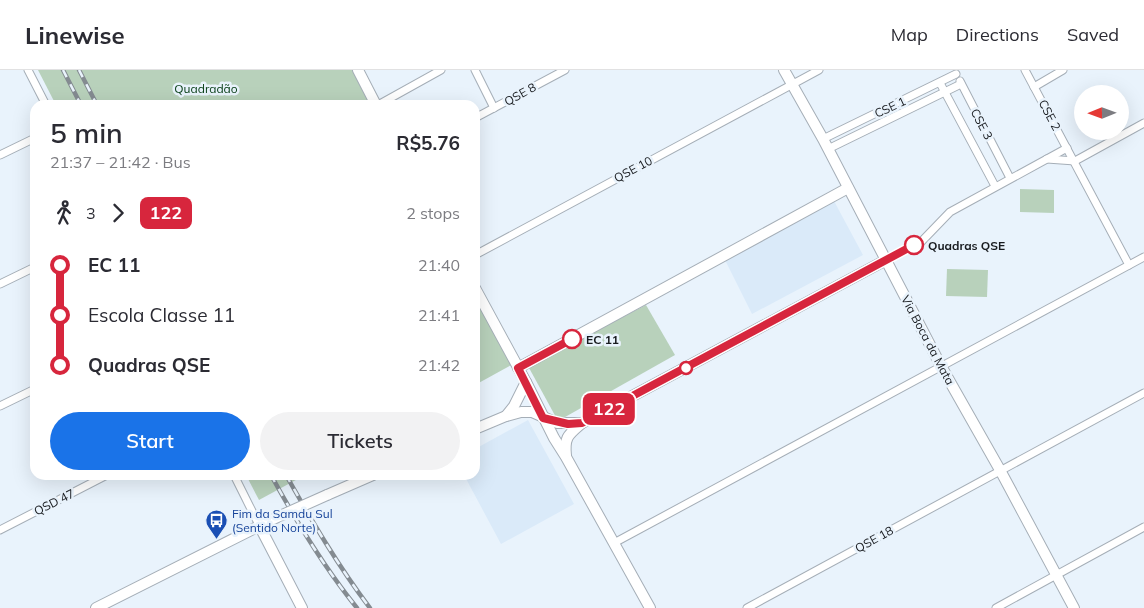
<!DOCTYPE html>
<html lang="en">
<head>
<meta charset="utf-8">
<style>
  body { margin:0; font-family:Mulish,sans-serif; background:#f2f2f3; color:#2b2b33; height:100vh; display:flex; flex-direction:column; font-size:19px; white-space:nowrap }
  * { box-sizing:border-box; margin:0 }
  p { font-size:16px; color:#7c7c81 }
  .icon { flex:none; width:28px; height:28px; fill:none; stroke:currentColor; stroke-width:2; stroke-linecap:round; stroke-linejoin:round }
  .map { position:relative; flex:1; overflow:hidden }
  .side { position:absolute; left:30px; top:30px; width:450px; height:380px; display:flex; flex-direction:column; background:#fff; border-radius:15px; box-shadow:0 5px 20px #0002 }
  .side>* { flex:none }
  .badge { padding:0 10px; border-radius:8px; font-size:18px; line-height:32px }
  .needle { width:32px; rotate:269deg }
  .controls { position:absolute; left:1074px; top:15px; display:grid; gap:10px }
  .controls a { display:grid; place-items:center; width:55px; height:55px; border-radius:50%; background:#fff; box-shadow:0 5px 20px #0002; font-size:25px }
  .map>.badge { position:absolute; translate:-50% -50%; box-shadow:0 0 0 2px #fff }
  .legs { display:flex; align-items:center; gap:8px; height:55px; padding:0 20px; font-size:16px }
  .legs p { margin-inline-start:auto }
  .head { display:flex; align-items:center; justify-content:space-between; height:85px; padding:0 20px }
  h1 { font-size:28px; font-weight:600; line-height:38px }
  .action { display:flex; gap:10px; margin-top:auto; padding:10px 20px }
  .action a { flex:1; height:58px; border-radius:30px; background:#1a73e8; color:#fff; font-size:20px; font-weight:600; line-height:58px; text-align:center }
  .action a+a { background:#f2f2f3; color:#2b2b33 }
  ul { padding:0 20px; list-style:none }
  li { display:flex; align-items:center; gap:18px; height:50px; font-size:19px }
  li i { display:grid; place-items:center; width:8px; height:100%; margin:0 6px; background:currentColor }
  li i::after { content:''; width:12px; height:12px; margin:-6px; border:4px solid; border-radius:50%; background:#fff }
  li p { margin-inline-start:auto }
  li:first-child i { background:linear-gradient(#0000 50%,currentColor 0) }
  li:last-child i { background:linear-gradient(currentColor 50%,#0000 0) }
  header { display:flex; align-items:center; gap:30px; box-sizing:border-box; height:70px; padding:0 25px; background:#fff; border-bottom:1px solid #e1e1e2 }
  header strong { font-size:24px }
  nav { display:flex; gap:28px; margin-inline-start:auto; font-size:18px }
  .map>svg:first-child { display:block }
  .built { fill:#daeaf9 }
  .green { fill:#b8d1bb }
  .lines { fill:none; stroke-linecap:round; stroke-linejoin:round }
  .street-casing { stroke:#a5aeb7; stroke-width:9 }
  .secondary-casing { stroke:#a5aeb7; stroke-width:12 }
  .street { stroke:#fff; stroke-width:7 }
  .secondary { stroke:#fff; stroke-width:10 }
  .rail-casing { stroke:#848b91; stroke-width:4.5 }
  .rail { stroke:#e9f3fc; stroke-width:2.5; stroke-dasharray:8; stroke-linecap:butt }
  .secondary-bridge-casing { stroke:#a5aeb7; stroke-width:12; stroke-linecap:butt }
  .secondary-bridge { stroke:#fff; stroke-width:10 }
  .line-1-casing { stroke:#fff; stroke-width:11 }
  .line-1 { stroke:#d7263d; stroke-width:8 }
  .stop-1-dot { fill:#fff; stroke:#d7263d; stroke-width:2.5 }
  .labels { text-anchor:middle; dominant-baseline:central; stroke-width:5; stroke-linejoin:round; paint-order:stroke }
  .park-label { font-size:12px; fill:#0b421a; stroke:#e9f3fc }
  .street-label { font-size:12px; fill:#181b1f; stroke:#e9f3fc }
  .stop-label { font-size:12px; font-weight:bold; fill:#181b1f; stroke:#e9f3fc; text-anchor:start }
  .transit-label { font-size:12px; fill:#164399; stroke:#e9f3fc; text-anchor:start }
</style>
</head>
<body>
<header>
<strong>Linewise</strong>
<nav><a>Map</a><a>Directions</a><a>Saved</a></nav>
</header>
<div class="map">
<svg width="1144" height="538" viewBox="0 0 1144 538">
  <rect width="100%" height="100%" fill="#e9f3fc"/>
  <g class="built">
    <polygon points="834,131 863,185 752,244 725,190"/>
    <polygon points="528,350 574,434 501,474 464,405 475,405 475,379"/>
  </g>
  <g class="green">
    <polygon points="38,0 356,0 375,35 56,35"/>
    <polygon points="1020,119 1054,120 1054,143 1020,142"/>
    <polygon points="947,199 988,200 987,227 946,226"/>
    <polygon points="475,220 515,293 475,315"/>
    <polygon points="646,235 675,285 558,351 528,296"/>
    <polygon points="246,405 305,405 259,430"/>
  </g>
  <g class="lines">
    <defs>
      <g id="street">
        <polyline points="28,0 46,35"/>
        <polyline points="475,0 494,38"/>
        <polyline points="1025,0 1129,195"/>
        <polyline points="960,11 1010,108"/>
        <polyline points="940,13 995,116"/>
        <polyline points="1034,17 1063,0"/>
        <polyline points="378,35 441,0"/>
        <polyline points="475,48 565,0"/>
        <polyline points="823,69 956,4"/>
        <polyline points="828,79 961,14"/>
        <polyline points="0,85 35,68"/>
        <polyline points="1047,89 1075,91 1144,53"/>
        <polyline points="475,185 819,0"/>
        <polyline points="886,190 922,171 950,142 1067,78"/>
        <polyline points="0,214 35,197"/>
        <polyline points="0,336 35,319"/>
        <polyline points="234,405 259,455"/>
        <polyline points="0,460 107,405"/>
        <polyline points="614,473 1144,187"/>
        <polyline points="747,538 1144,323"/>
        <polyline points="996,538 1144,457"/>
      </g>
      <g id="secondary">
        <polyline points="358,0 376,35"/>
        <polyline points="784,0 823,69 941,296 1000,400 1074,538"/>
        <polyline points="475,218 526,312 554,368 566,387 650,538"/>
        <polyline points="518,298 848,118"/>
        <polyline points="506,346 514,336 526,312"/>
        <polyline points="475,359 506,346 521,342 532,342 557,353 582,353 886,190"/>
        <path d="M566,386C564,367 568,365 582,353"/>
        <polyline points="327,425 373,405"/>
        <polyline points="259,455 302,538"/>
        <polyline points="96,538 271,450"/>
      </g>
    </defs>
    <use href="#street" class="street-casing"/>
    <use href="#secondary" class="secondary-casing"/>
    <use href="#street" class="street"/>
    <use href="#secondary" class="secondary"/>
    <defs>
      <g id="rail">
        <polyline points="63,0 81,35"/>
        <polyline points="79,0 97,35"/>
        <path d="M271,405C296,451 324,497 357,538"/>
        <path d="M286,405C312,451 338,496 370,538"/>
      </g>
    </defs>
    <use href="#rail" class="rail-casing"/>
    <use href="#rail" class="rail"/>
    <defs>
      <polyline id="secondary-bridge" points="271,450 327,425"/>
    </defs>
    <use href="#secondary-bridge" class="secondary-bridge-casing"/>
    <use href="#secondary-bridge" class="secondary-bridge"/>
  </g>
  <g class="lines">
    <defs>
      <polyline id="line-1" points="572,269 518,298 543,348 568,354 582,353 914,175"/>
    </defs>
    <use href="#line-1" class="line-1-casing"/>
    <use href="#line-1" class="line-1"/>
  </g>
  <defs>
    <symbol id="bus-pin" viewBox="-11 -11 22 30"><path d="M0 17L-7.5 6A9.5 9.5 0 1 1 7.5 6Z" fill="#1a4fb4" stroke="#e9f3fc"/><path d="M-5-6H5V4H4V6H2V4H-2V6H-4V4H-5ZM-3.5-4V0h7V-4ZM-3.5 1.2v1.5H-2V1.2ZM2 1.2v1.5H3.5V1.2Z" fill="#fff"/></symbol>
  </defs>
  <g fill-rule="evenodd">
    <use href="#bus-pin" x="204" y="438" width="25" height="34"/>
  </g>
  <g class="stop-1-dot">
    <circle cx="914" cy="175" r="9"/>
    <circle cx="572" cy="269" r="9"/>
    <circle cx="686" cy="298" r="6"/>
  </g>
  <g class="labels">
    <g class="park-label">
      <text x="206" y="18">Quadradão</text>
    </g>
    <g class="street-label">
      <text transform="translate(520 24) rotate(-29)">QSE 8</text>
      <text transform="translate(890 37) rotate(-25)">CSE 1</text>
      <text transform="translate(1050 45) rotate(62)">CSE 2</text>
      <text transform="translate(982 54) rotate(62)">CSE 3</text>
      <text transform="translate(633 99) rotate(-28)">QSE 10</text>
      <text transform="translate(928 270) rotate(62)">Via Boca da Mata</text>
      <text transform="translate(54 432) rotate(-27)">QSD 47</text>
      <text transform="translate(874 469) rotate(-29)">QSE 18</text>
    </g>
    <g class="stop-label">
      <text x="928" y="175">Quadras QSE</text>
      <text x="586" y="269">EC 11</text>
    </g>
    <g class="transit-label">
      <text x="232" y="443">Fim da Samdu Sul<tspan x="232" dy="14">(Sentido Norte)</tspan></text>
    </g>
  </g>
</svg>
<div class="controls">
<a><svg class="needle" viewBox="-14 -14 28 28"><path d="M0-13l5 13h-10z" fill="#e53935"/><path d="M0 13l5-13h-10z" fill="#7c7c81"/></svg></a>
</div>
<b class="badge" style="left:609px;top:339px;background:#d7263d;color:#fff">122</b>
<section class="side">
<div class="head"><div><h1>5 min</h1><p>21:37 – 21:42 · Bus</p></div><b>R$5.76</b></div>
<div class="legs"><svg class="icon" aria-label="walk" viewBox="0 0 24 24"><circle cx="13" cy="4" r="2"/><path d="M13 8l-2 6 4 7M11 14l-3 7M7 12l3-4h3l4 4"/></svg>3<svg class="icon" aria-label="forward" viewBox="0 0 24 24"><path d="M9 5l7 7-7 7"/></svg><b class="badge" style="background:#d7263d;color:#fff">122</b><p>2 stops</p></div>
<ul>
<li><i style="color:#d7263d"></i><b>EC 11</b><p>21:40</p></li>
<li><i style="color:#d7263d"></i><span>Escola Classe 11</span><p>21:41</p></li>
<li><i style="color:#d7263d"></i><b>Quadras QSE</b><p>21:42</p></li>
</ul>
<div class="action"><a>Start</a><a>Tickets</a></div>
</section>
</div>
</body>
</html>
